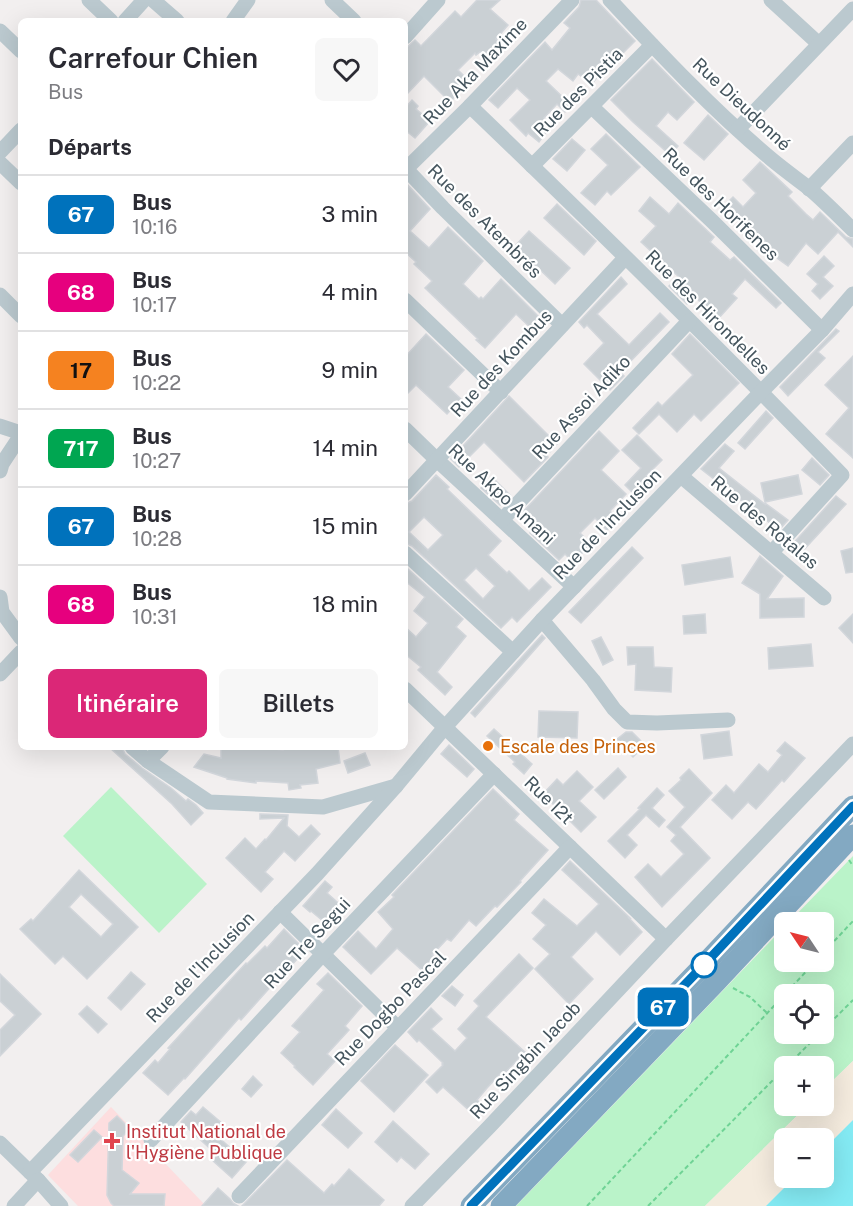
<!DOCTYPE html>
<html lang="fr">
<head>
<meta charset="utf-8">
<style>
  body { margin:0; font-family:"Public Sans",sans-serif; background:#f7f7f7; color:#2b2b33; height:100vh; display:flex; flex-direction:column; font-size:22px; white-space:nowrap }
  * { box-sizing:border-box; margin:0 }
  p { font-size:20px; color:#7c7c81 }
  .icon { flex:none; width:33px; height:33px; fill:none; stroke:currentColor; stroke-width:2; stroke-linecap:round; stroke-linejoin:round }
  .map { position:relative; flex:1; overflow:hidden }
  .panel { position:absolute; left:18px; top:18px; width:390px; height:732px; display:flex; flex-direction:column; background:#fff; border-radius:9px; box-shadow:0 6px 24px #0002 }
  .panel>* { flex:none }
  .badge { padding:0 12px; border-radius:9px; font-size:21px; line-height:39px }
  .needle { width:39px; rotate:305deg }
  .fabs { position:absolute; left:774px; top:912px; display:grid; gap:12px }
  .fabs a { display:grid; place-items:center; width:60px; height:60px; border-radius:9px; background:#fff; box-shadow:0 6px 24px #0002; font-size:30px }
  .map>.badge { position:absolute; translate:-50% -50%; box-shadow:0 0 0 3px #fff }
  h2 { padding:0 30px; font-size:22px; line-height:54px }
  .round { display:grid; place-items:center; flex:none; width:63px; height:63px; border-radius:9px; background:#f7f7f7 }
  .headline { display:flex; align-items:center; justify-content:space-between; height:102px; padding:0 30px }
  h1 { font-size:28px; font-weight:600; line-height:45px }
  .cta { display:flex; gap:12px; margin-top:auto; padding:12px 30px }
  .cta a { flex:1; height:69px; border-radius:9px; background:#db2777; color:#fff; font-size:24px; font-weight:600; line-height:69px; text-align:center }
  .cta a+a { background:#f7f7f7; color:#2b2b33 }
  ul { padding:0; list-style:none }
  li { display:flex; align-items:center; gap:18px; height:78px; padding:0 30px; border-top:2px solid #e1e1e2 }
  li div { flex:1 }
  li b { display:block; font-size:22px }
  li em { font-style:normal }
  li .badge { min-width:66px; font-weight:700; text-align:center }
  .map>svg:first-child { display:block }
  .medical { fill:#fddedf }
  .green { fill:#baf3c9; fill-rule:evenodd }
  .sand { fill:#f4ebde }
  .water { fill:#84eaf3 }
  .building { fill:#cad0d4; stroke:#d2d6db; stroke-width:1.5; fill-rule:evenodd }
  .lines { fill:none; stroke-linecap:round; stroke-linejoin:round }
  .path { stroke:#6fd395; stroke-width:2; stroke-dasharray:4.5 3; stroke-linecap:butt }
  .minor { stroke:#bbc9cf; stroke-width:15 }
  .highway { stroke:#83a9c2; stroke-width:21 }
  .line-casing { stroke:#fff; stroke-width:14 }
  .line { stroke:#0072bc; stroke-width:9 }
  .food-dot { fill:#e8710a; stroke:#fff; stroke-width:2 }
  .stop-dot { fill:#fff; stroke:#0072bc; stroke-width:3 }
  .health-dot { fill:#e0444e; stroke:#fff; stroke-width:2 }
  .labels { text-anchor:middle; dominant-baseline:central; stroke-width:4.5; stroke-linejoin:round; paint-order:stroke }
  .street-label { font-size:18px; fill:#45555e; stroke:#fff }
  .food-label { font-size:18px; fill:#c56008; stroke:#fff; text-anchor:start }
  .health-label { font-size:18px; fill:#be3a42; stroke:#fff; text-anchor:start }
</style>
</head>
<body>
<div class="map">
<svg width="853" height="1206" viewBox="0 0 853 1206">
  <rect width="100%" height="100%" fill="#f2efef"/>
  <polygon class="medical" points="111,1107 204,1204 202,1206 78,1206 48,1175"/>
  <g class="green">
    <polygon points="111,787 207,884 159,933 63,836"/>
    <path d="M853,856V1061L824,1089V1066H784V1106H807L705,1206H516L784,927V962H824V922H789ZM784,994H824V1034H784Z"/>
  </g>
  <polygon class="sand" points="853,1061 853,1120 824,1149 824,1138 784,1138 784,1178 794,1178 766,1206 705,1206 807,1106 824,1106 824,1089"/>
  <polygon class="water" points="853,1120 853,1206 766,1206 794,1178 824,1178 824,1149"/>
  <g class="building">
    <polygon points="477,0 500,0 490,9 508,25 496,39 504,47 490,62 480,52 476,55 475,53 458,70 470,82 450,102 424,76 405,96 405,49 415,40 421,46 455,11 461,17"/>
    <polygon points="581,0 596,0 635,41 614,62 613,61 609,66 607,64 592,84 578,74 573,81 558,69 546,81 571,105 565,112 557,104 544,118 552,124 539,142 528,133 526,136 510,120 530,100 517,88 498,108 489,100 545,42 552,50 570,28 564,23 579,7"/>
    <polygon points="652,59 694,102 677,120 668,112 656,126 678,146 670,155 633,122 611,100"/>
    <polygon points="412,100 418,106 416,109 430,121 415,138 405,130 405,108"/>
    <polygon points="708,115 728,134 704,160 684,143"/>
    <polygon points="606,134 640,167 611,195 607,191 595,205 581,193 608,165 591,149"/>
    <polygon points="572,139 585,150 567,171 553,159"/>
    <polygon points="760,162 792,192 788,196 806,214 813,220 820,212 846,237 853,239 853,247 838,232 818,254 806,243 788,266 774,256 774,257 754,238 756,236 724,206 733,197 743,207 756,193 743,180"/>
    <polygon points="405,182 430,209 410,231 429,248 448,227 483,261 463,284 479,299 481,297 483,299 501,279 543,321 542,320 533,330 516,314 485,348 476,340 478,339 425,288 432,281 414,264 416,262 405,252"/>
    <polygon points="650,197 669,214 678,203 714,237 710,242 730,260 734,257 781,303 776,308 745,279 732,294 737,298 718,319 694,296 687,304 669,286 679,277 641,242 656,226 639,211"/>
    <polygon points="557,204 596,241 584,255 544,218"/>
    <polygon points="529,231 570,268 555,284 515,246"/>
    <polygon points="824,256 834,266 823,277 833,286 820,299 812,291 818,284 807,274"/>
    <polygon points="621,277 627,284 597,314 629,345 660,313 669,322 620,372 624,376 610,390 584,364 604,343 587,325 584,328 579,322"/>
    <polygon points="836,329 839,331 818,352 825,358 788,396 780,387"/>
    <polygon points="426,334 464,370 448,387 461,399 447,414 416,385 405,396 405,357"/>
    <polygon points="690,334 739,383 701,421 694,414 677,432 659,414 639,434 633,428 658,402 662,406 693,375 672,354"/>
    <polygon points="853,356 853,458 826,434 849,408 825,385"/>
    <polygon points="509,396 557,444 547,455 548,457 524,482 484,442 459,467 451,459"/>
    <polygon points="766,411 773,418 745,449 738,443"/>
    <polygon points="599,431 619,451 601,470 626,494 610,511 618,520 607,530 595,518 580,533 591,544 573,562 565,554 559,560 530,533 533,529 520,515"/>
    <polygon points="637,435 662,460 646,476 651,481 636,496 625,485 641,468 622,450"/>
    <polygon points="725,444 734,451 719,468 766,505 765,503 788,520 779,530 701,469"/>
    <polygon points="812,458 829,475 820,485 802,470"/>
    <path d="M436,475L449,487L447,489L501,541L488,555L507,573L509,571L529,591L542,578L551,587L517,622L512,617L501,628L412,546L405,543V504L412,501ZM424,517L443,535L428,550L409,532ZM476,568L495,586L483,599L464,580Z"/>
    <polygon points="798,475 802,494 765,502 761,483"/>
    <polygon points="492,477 510,495 500,505 481,488"/>
    <polygon points="836,496 846,504 799,555 789,548"/>
    <polygon points="632,547 643,558 581,623 569,612"/>
    <polygon points="853,548 853,572 846,573 841,551"/>
    <polygon points="760,556 783,576 767,599 804,598 804,617 760,618 760,594 742,583"/>
    <polygon points="730,557 733,577 685,585 682,565"/>
    <polygon points="408,569 463,619 456,627 466,636 437,672 452,687 445,695 418,670 421,667 405,654 405,627 416,637 428,623 414,611 425,597 405,581 405,572"/>
    <polygon points="705,614 706,633 684,634 683,616"/>
    <polygon points="853,614 853,643 839,628"/>
    <polygon points="542,635 545,638 475,717 471,713"/>
    <polygon points="601,637 613,660 603,665 592,641"/>
    <polygon points="811,644 813,666 769,669 768,648"/>
    <polygon points="627,647 653,647 654,667 672,668 671,692 635,690 636,664 628,665"/>
    <polygon points="539,711 578,712 577,738 538,737"/>
    <polygon points="494,729 532,764 524,774 513,764 515,762 487,736"/>
    <polygon points="729,731 732,755 704,759 701,735"/>
    <polygon points="626,732 632,732 645,745 633,757 616,740"/>
    <polygon points="785,742 805,758 784,782 782,780 756,809 748,802 732,819 712,800 726,785 734,793 759,764 768,772 782,755 777,751"/>
    <polygon points="449,745 474,769 467,777 441,754"/>
    <polygon points="109,747 122,747 125,754 142,768 171,788 186,801 188,799 196,805 203,813 191,825 172,804"/>
    <polygon points="221,747 255,747 283,750 283,747 309,747 310,749 338,747 340,763 316,769 318,783 300,785 301,788 289,790 288,783 256,781 256,783 227,779 227,778 194,767 204,754 221,758"/>
    <polygon points="365,753 370,765 348,773 344,761"/>
    <polygon points="618,768 626,777 604,799 595,790"/>
    <polygon points="689,769 712,793 680,827 710,858 662,907 635,877 648,864 661,877 684,854 671,841 676,835 667,827 685,807 669,791 681,780 680,778"/>
    <polygon points="577,771 593,787 579,801 596,817 581,832 543,794 557,779 563,785"/>
    <polygon points="657,788 664,795 652,808 665,820 659,827 646,815 627,835 637,845 625,858 608,841 640,809 638,808"/>
    <polygon points="493,789 519,814 514,820 548,850 520,881 521,882 497,907 495,906 476,926 469,920 451,941 447,939 432,955 436,958 424,972 397,948 371,974 343,947 358,931 376,949 393,929 378,912 394,897 392,895"/>
    <polygon points="260,814 288,815 287,826 299,837 311,825 320,834 295,861 284,851 265,872 273,879 261,892 226,858 245,838 256,849 265,839 266,840 284,818 260,819"/>
    <polygon points="570,861 630,918 629,918 642,932 620,955 596,931 571,957 593,979 569,1004 535,969 550,954 533,939 546,925 532,913 544,899 577,926 599,904 562,870"/>
    <path d="M79,870L138,927L87,979L63,956L55,964L20,929L31,919L33,921ZM81,894L113,924L101,937L69,907Z"/>
    <polygon points="325,881 332,887 327,893 345,909 329,926 311,911 310,912 303,906"/>
    <polygon points="284,929 305,950 283,975 274,983 241,1020 239,1018 185,1079 184,1078 168,1095 143,1073 155,1060 158,1063 170,1049 168,1048 246,963 247,964 265,946 267,948"/>
    <polygon points="519,954 533,968 486,1017 525,1052 503,1075 501,1073 487,1088 477,1100 482,1104 473,1114 443,1087 437,1093 426,1082 443,1065 442,1064 443,1063 419,1040 417,1042 408,1032 431,1008 442,1019 431,1029 455,1051 467,1038 458,1029 479,1006 474,1001"/>
    <polygon points="131,972 145,984 121,1010 108,998"/>
    <polygon points="328,973 362,1006 345,1026 349,1030 327,1054 335,1061 313,1085 294,1067 295,1066 281,1053 300,1032 292,1026 324,990 317,984"/>
    <polygon points="0,974 41,1014 0,1056 0,1030 15,1015 0,1001"/>
    <polygon points="452,986 463,995 455,1006 442,996"/>
    <polygon points="87,1006 107,1024 98,1033 79,1014"/>
    <polygon points="395,1045 428,1075 394,1112 361,1081"/>
    <polygon points="253,1076 262,1085 251,1097 242,1089"/>
    <polygon points="203,1107 223,1124 215,1134 246,1162 232,1178 212,1160 217,1155 181,1122 191,1111 196,1115"/>
    <polygon points="336,1109 362,1133 348,1148 322,1125"/>
    <polygon points="117,1116 130,1129 123,1136 122,1170 139,1183 130,1194 165,1194 164,1206 114,1206 111,1203 107,1195 109,1123"/>
    <polygon points="393,1121 429,1154 415,1169 401,1157 397,1162 375,1142"/>
    <polygon points="94,1130 102,1137 78,1162 70,1155"/>
    <polygon points="287,1160 324,1193 332,1184 334,1186 349,1169 384,1200 379,1206 242,1206"/>
    <polygon points="218,1188 230,1199 233,1203 238,1206 202,1206"/>
  </g>
  <g class="lines">
    <g class="path">
      <polyline points="849,860 853,866"/>
      <polyline points="824,952 853,921"/>
      <polyline points="733,988 750,997 767,1013"/>
      <polyline points="824,1029 853,1000"/>
      <polyline points="787,1066 819,1034"/>
      <polyline points="587,1206 815,962"/>
      <polyline points="648,1206 784,1069"/>
    </g>
    <g class="minor">
      <polyline points="89,0 111,21"/>
      <polyline points="153,0 177,21"/>
      <polyline points="332,0 354,21"/>
      <path d="M610,0C661,55 713,110 770,158C783,169 797,179 810,189C825,202 839,216 853,230"/>
      <polyline points="771,0 819,44"/>
      <polyline points="125,21 144,0"/>
      <polyline points="233,21 248,0"/>
      <polyline points="0,31 21,51"/>
      <polyline points="405,37 438,0"/>
      <path d="M470,106C596,227 721,350 842,475L772,552"/>
      <polyline points="592,107 712,221 822,330"/>
      <polyline points="738,129 853,9"/>
      <polyline points="0,152 21,130"/>
      <polyline points="0,163 21,183"/>
      <polyline points="532,166 652,45"/>
      <polyline points="405,168 443,208 562,325"/>
      <polyline points="406,169 470,106 572,0"/>
      <polyline points="809,189 853,143"/>
      <polyline points="0,295 21,316"/>
      <polyline points="405,300 501,392"/>
      <polyline points="0,426 21,433"/>
      <polyline points="405,429 437,460 574,587"/>
      <polyline points="0,471 2,464 21,435"/>
      <polyline points="681,476 824,598"/>
      <polyline points="405,494 625,258"/>
      <polyline points="502,520 689,321"/>
      <polyline points="405,553 513,652"/>
      <polyline points="0,597 2,612 21,638"/>
      <polyline points="542,620 593,680 614,709 627,722 657,723 728,720"/>
      <polyline points="0,674 21,652"/>
      <polyline points="405,689 666,939"/>
      <polyline points="132,747 148,761 209,802 323,807 396,786"/>
      <polyline points="148,761 162,747"/>
      <polyline points="280,912 398,1028"/>
      <polyline points="151,1140 322,955 494,774"/>
      <polyline points="0,1143 38,1180 61,1206"/>
      <polyline points="30,1172 317,874 396,786 445,727 542,620 761,392 822,330 853,294"/>
      <polyline points="239,1196 570,847"/>
      <polyline points="14,1206 38,1180"/>
      <polyline points="412,1206 489,1127 666,939 853,744"/>
    </g>
    <g class="highway">
      <polyline points="471,1206 699,970 853,806"/>
      <polyline points="501,1206 717,981 853,835"/>
    </g>
  </g>
  <g class="lines">
    <defs>
      <polyline id="line" points="471,1206 699,970 853,806"/>
    </defs>
    <use href="#line" class="line-casing"/>
    <use href="#line" class="line"/>
  </g>
  <circle class="food-dot" cx="488" cy="746" r="6"/>
  <circle class="stop-dot" cx="704" cy="965" r="12"/>
  <path class="health-dot" d="M109 1132h6v6h6v6h-6v6h-6v-6h-6v-6h6z"/>
  <g class="labels">
    <g class="street-label">
      <text transform="translate(475 71) rotate(-46)">Rue Aka Maxime</text>
      <text transform="translate(578 92) rotate(-45)">Rue des Pistia</text>
      <text transform="translate(742 104) rotate(43)">Rue Dieudonné</text>
      <text transform="translate(721 204) rotate(44)">Rue des Horifenes</text>
      <text transform="translate(485 221) rotate(45)">Rue des Atembrés</text>
      <text transform="translate(708 312) rotate(45)">Rue des Hirondelles</text>
      <text transform="translate(501 363) rotate(-47)">Rue des Kombus</text>
      <text transform="translate(581 407) rotate(-47)">Rue Assoi Adiko</text>
      <text transform="translate(502 494) rotate(43)">Rue Akpo Amani</text>
      <text transform="translate(765 522) rotate(40)">Rue des Rotalas</text>
      <text transform="translate(607 524) rotate(-46)">Rue de l'Inclusion</text>
      <text transform="translate(549 800) rotate(44)">Rue I2t</text>
      <text transform="translate(307 943) rotate(-47)">Rue Tre Segui</text>
      <text transform="translate(200 967) rotate(-46)">Rue de l'Inclusion</text>
      <text transform="translate(390 1008) rotate(-46)">Rue Dogbo Pascal</text>
      <text transform="translate(525 1060) rotate(-47)">Rue Singbin Jacob</text>
    </g>
    <g class="food-label">
      <text x="500" y="746">Escale des Princes</text>
    </g>
    <g class="health-label">
      <text x="126" y="1131">Institut National de<tspan x="126" dy="21">l'Hygiène Publique</tspan></text>
    </g>
  </g>
</svg>
<div class="fabs">
<a><svg class="needle" viewBox="-14 -14 28 28"><path d="M0-13l5 13h-10z" fill="#e53935"/><path d="M0 13l5-13h-10z" fill="#7c7c81"/></svg></a>
<a><svg class="icon" aria-label="locate" viewBox="0 0 24 24"><circle cx="12" cy="12" r="6"/><path d="M12 2v4M12 18v4M2 12h4M18 12h4"/></svg></a>
<a>+</a>
<a>−</a>
</div>
<b class="badge" style="left:663px;top:1007px;background:#0072bc;color:#fff">67</b>
<section class="panel">
<div class="headline"><div><h1>Carrefour Chien</h1><p>Bus</p></div><a class="round"><svg class="icon" aria-label="heart" viewBox="0 0 24 24"><path d="M12 20l-8-8c-3-5 5-10 8-4 3-6 11-1 8 4z"/></svg></a></div>
<h2>Départs</h2>
<ul>
<li><span class="badge" style="background:#0072bc;color:#fff">67</span><div><b>Bus</b><p>10:16</p></div><em>3 min</em></li>
<li><span class="badge" style="background:#e6007e;color:#fff">68</span><div><b>Bus</b><p>10:17</p></div><em>4 min</em></li>
<li><span class="badge" style="background:#f58220;color:#111">17</span><div><b>Bus</b><p>10:22</p></div><em>9 min</em></li>
<li><span class="badge" style="background:#00a651;color:#fff">717</span><div><b>Bus</b><p>10:27</p></div><em>14 min</em></li>
<li><span class="badge" style="background:#0072bc;color:#fff">67</span><div><b>Bus</b><p>10:28</p></div><em>15 min</em></li>
<li><span class="badge" style="background:#e6007e;color:#fff">68</span><div><b>Bus</b><p>10:31</p></div><em>18 min</em></li>
</ul>
<div class="cta"><a>Itinéraire</a><a>Billets</a></div>
</section>
</div>
</body>
</html>
